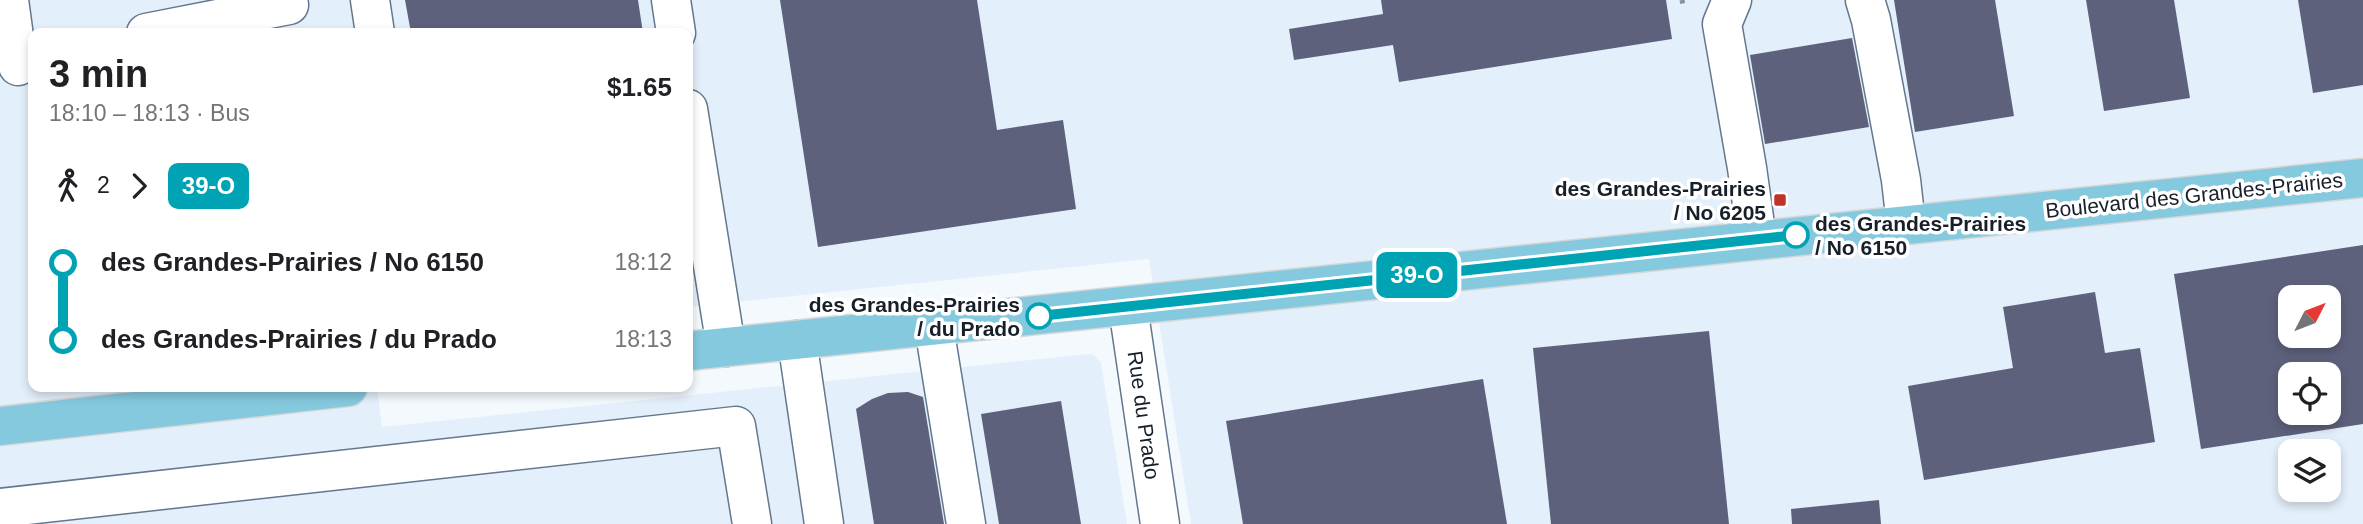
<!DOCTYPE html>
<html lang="fr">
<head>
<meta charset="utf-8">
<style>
  body { margin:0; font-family:Helvetica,sans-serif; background:#f2f2f2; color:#202124; height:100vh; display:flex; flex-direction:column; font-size:26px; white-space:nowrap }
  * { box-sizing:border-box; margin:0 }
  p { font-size:23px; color:#757577 }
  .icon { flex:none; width:38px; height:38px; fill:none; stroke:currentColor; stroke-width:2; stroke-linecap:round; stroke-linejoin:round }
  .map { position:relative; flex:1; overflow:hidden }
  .sheet { position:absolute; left:28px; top:28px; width:665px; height:364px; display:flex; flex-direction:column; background:#fff; border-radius:14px; box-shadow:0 4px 10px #0003 }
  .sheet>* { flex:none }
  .badge { padding:0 14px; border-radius:10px; font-size:24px; line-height:46px }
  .needle { width:46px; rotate:48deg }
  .buttons { position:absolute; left:2278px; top:285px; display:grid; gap:14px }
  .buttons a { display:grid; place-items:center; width:63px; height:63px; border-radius:14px; background:#fff; box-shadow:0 4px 10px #0003; font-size:35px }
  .map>.badge { position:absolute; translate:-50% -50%; box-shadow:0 0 0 4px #fff }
  .legs { display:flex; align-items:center; gap:10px; height:77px; padding:0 21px; font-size:23px }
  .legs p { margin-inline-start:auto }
  .head { display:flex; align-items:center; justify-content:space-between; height:119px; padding:0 21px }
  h1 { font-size:38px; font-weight:800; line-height:52px }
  ul { padding:0 21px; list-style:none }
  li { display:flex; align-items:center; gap:24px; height:77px; font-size:26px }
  li i { display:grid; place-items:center; width:10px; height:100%; margin:0 9px; background:currentColor }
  li i::after { content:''; width:18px; height:18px; margin:-9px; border:5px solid; border-radius:50%; background:#fff }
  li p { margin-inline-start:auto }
  li:first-child i { background:linear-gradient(#0000 50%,currentColor 0) }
  li:last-child i { background:linear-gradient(currentColor 50%,#0000 0) }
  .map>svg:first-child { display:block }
  .built { fill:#e3effb; fill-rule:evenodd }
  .building { fill:#5e617c; fill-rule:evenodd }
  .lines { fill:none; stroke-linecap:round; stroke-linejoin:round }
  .minor-casing { stroke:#63778e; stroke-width:41 }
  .major-casing { stroke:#d5d7d8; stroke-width:41 }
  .minor { stroke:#fff; stroke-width:38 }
  .major { stroke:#85c9df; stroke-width:38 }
  .rail { stroke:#8a9097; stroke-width:5; stroke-dasharray:3.5 7; stroke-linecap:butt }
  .line-1-casing { stroke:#fff; stroke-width:16 }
  .line-1 { stroke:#00a3b4; stroke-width:10 }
  .poi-dot { fill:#c03326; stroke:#fff; stroke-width:2.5 }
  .stop-1-dot { fill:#fff; stroke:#00a3b4; stroke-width:3.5 }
  .labels { text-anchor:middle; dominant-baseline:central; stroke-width:7; stroke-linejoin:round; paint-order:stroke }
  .poi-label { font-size:21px; font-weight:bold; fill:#171f29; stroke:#fff; text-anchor:end }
  .street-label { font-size:21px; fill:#171f29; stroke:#fff }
  .stop-label { font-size:21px; font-weight:bold; fill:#171f29; stroke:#fff; text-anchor:start }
</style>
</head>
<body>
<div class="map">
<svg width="2363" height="524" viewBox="0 0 2363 524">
  <rect width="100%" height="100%" fill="#f4f9fe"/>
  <path class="built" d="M0,0H2363V524H1191L1149,259L688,307V33H33V387H377L382,427L1088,354L1094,355L1101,363L1127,524H0ZM2291,298H2329V336H2291ZM2291,374H2329V413H2291ZM2291,452H2329V490H2291Z"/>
  <g class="building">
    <polygon points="405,0 638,0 643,33 411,33"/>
    <polygon points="780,0 977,0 997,130 1063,120 1076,209 818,247"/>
    <polygon points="1381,0 1666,0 1672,39 1399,82 1393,45 1294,60 1289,29 1383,14"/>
    <polygon points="1894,0 1995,0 2014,116 1915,132"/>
    <polygon points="2086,0 2174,0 2190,98 2104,111"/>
    <polygon points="2298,0 2363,0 2363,85 2313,93"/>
    <polygon points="1852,38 1869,127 1765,144 1750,55"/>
    <path d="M2363,245V424L2201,449L2174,274ZM2291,298H2329V336H2291ZM2291,374H2329V413H2291Z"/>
    <polygon points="2095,292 2105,353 2140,348 2155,442 1924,480 1908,386 2013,368 2003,307"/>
    <polygon points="1709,331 1729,524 1551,524 1533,348"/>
    <polygon points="1483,379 1507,524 1243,524 1226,421"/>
    <polygon points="908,392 923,397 944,524 874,524 856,409 872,399 888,393"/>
    <polygon points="1061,401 1081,524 999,524 981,414"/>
    <polygon points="1879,500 1881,524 1792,524 1791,509"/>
  </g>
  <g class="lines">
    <defs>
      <g id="minor">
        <polyline points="9,0 18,66"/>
        <polyline points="370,0 375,33"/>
        <polyline points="671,0 676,33"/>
        <polyline points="1732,0 1722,24 1747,168 1757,239"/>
        <polyline points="1865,0 1871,20 1901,180 1906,224"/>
        <polyline points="146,33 289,5 288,0"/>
        <polyline points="688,109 726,347"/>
        <polyline points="1128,307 1160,524"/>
        <polyline points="934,327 966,524"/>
        <polyline points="797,340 824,524"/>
        <polyline points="0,508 736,426 752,524"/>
      </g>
      <g id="major">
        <polyline points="688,351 2363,178"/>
        <polyline points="0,426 348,387"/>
      </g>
    </defs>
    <use href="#minor" class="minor-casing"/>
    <use href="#major" class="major-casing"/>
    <use href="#minor" class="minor"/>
    <use href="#major" class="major"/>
    <polyline class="rail" points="1682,0 1684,10"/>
  </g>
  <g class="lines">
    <defs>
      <polyline id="line-1" points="1039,316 1796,235"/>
    </defs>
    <use href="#line-1" class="line-1-casing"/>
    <use href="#line-1" class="line-1"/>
  </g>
  <rect class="poi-dot" x="1773" y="193" width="14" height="14" rx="3.5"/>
  <g class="stop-1-dot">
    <circle cx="1796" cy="235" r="12"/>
    <circle cx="1039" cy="316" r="12"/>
  </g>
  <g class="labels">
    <g class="poi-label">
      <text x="1766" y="188">des Grandes-Prairies<tspan x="1766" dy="24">/ No 6205</tspan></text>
    </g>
    <g class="street-label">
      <text transform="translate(2194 195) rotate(-6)">Boulevard des Grandes-Prairies</text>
      <text transform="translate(1144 415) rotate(82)">Rue du Prado</text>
    </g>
    <g class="stop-label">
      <text x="1815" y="223">des Grandes-Prairies<tspan x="1815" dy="24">/ No 6150</tspan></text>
      <text x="1020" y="304" text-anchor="end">des Grandes-Prairies<tspan x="1020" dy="24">/ du Prado</tspan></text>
    </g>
  </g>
</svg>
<div class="buttons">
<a><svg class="needle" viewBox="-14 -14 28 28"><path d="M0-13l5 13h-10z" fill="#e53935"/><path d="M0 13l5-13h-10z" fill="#757577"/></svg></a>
<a><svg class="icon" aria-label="locate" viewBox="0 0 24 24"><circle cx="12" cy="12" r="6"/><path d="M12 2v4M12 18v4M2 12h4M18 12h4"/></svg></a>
<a><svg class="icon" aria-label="layers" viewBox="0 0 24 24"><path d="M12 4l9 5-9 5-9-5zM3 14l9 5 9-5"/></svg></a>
</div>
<b class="badge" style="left:1417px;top:275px;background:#00a3b4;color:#fff">39-O</b>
<section class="sheet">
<div class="head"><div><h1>3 min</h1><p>18:10 – 18:13 · Bus</p></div><b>$1.65</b></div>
<div class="legs"><svg class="icon" aria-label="walk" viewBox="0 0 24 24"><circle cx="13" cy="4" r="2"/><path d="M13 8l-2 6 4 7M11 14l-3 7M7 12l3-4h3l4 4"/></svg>2<svg class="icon" aria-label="forward" viewBox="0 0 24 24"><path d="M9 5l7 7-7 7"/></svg><b class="badge" style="background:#00a3b4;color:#fff">39-O</b></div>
<ul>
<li><i style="color:#00a3b4"></i><b>des Grandes-Prairies / No 6150</b><p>18:12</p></li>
<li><i style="color:#00a3b4"></i><b>des Grandes-Prairies / du Prado</b><p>18:13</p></li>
</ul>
</section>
</div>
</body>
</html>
